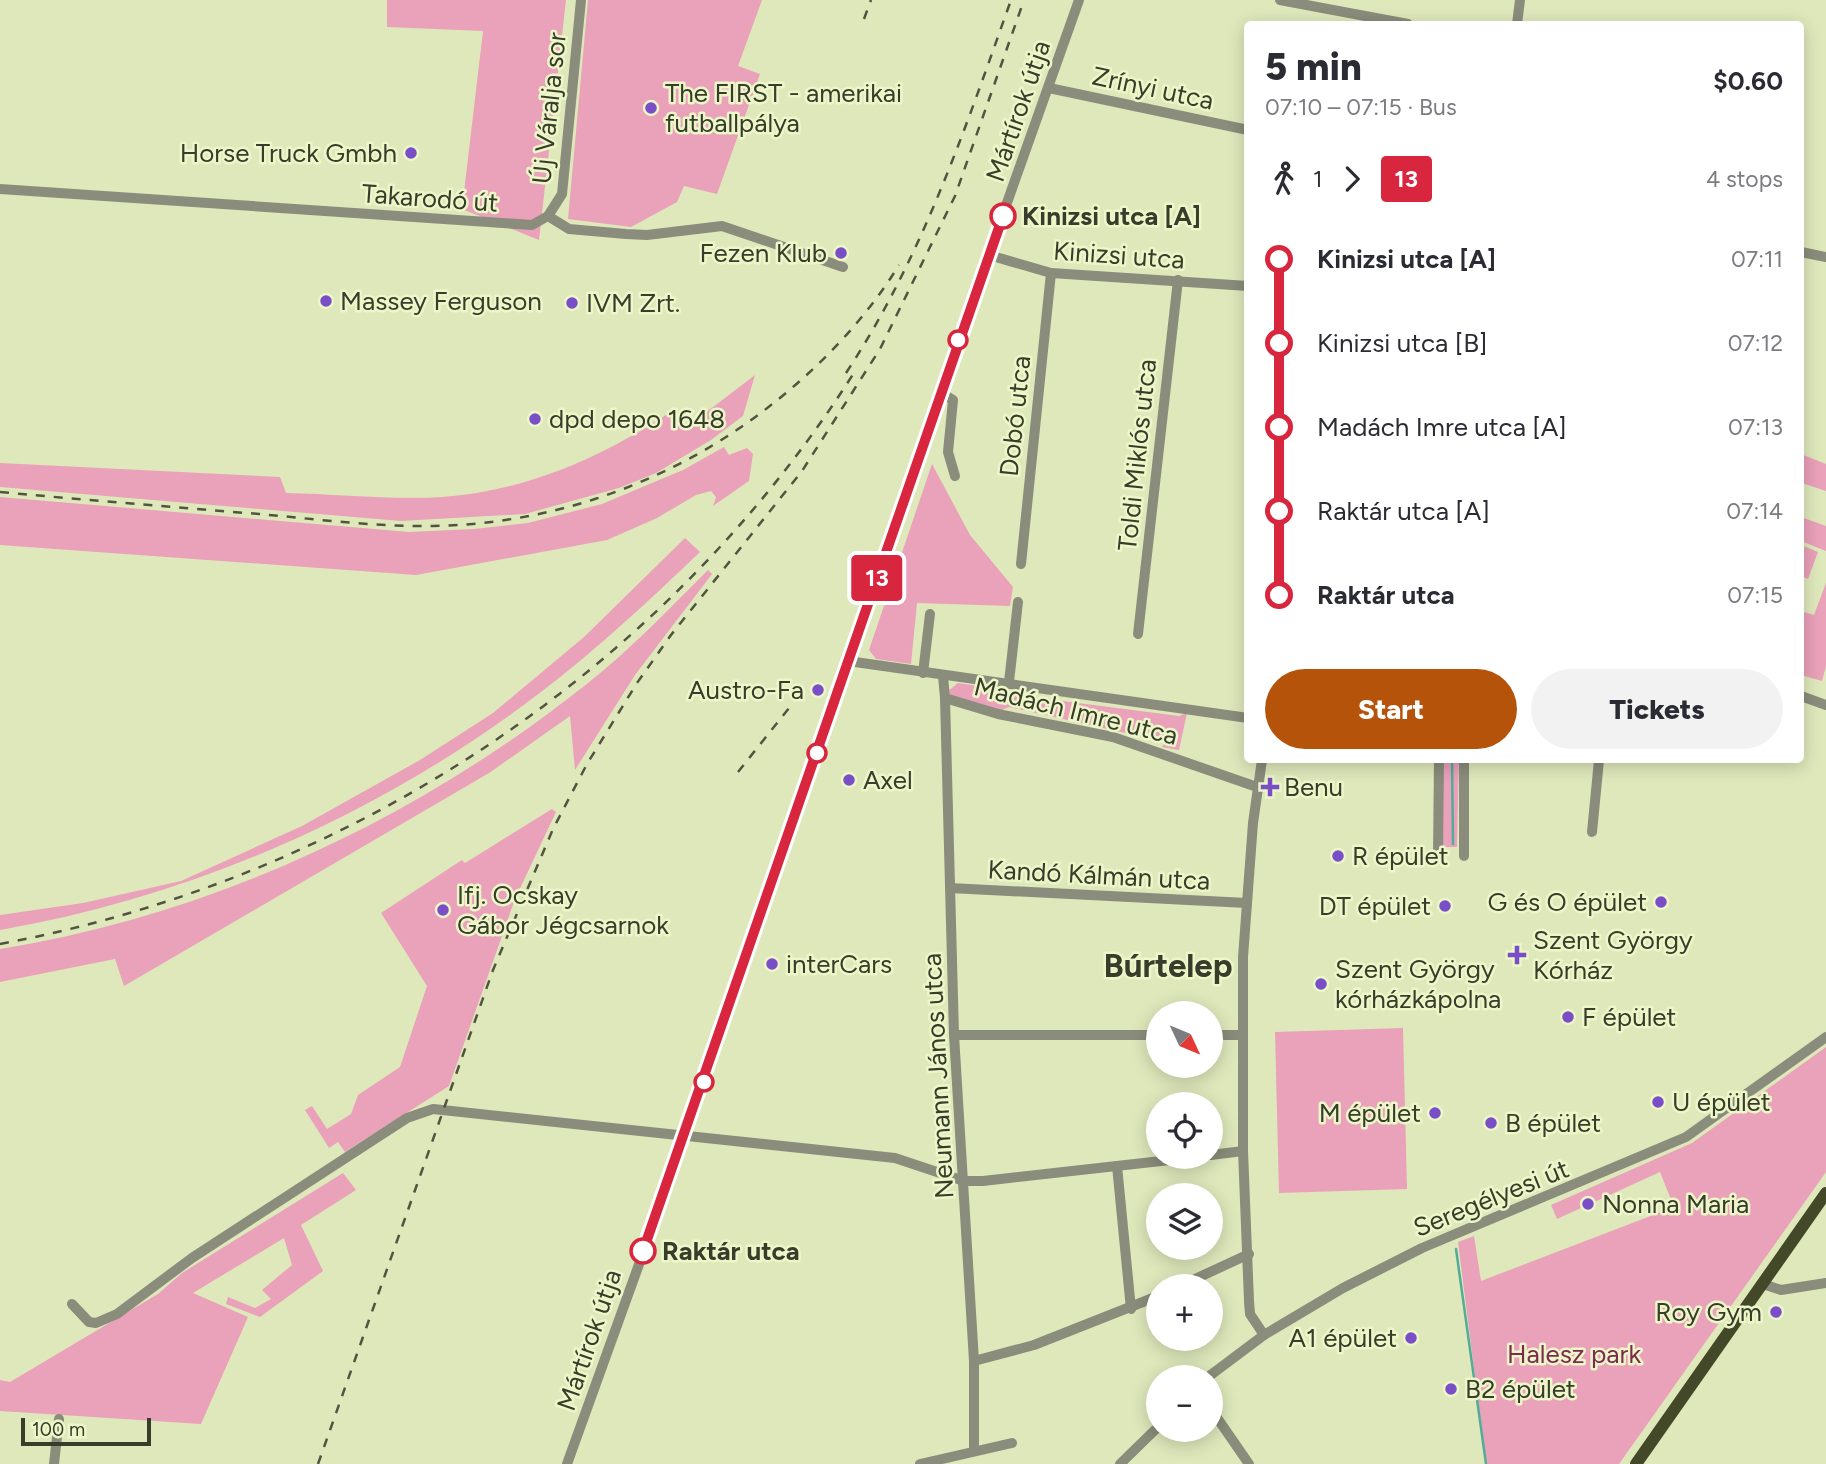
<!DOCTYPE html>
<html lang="en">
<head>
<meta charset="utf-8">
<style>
  body { margin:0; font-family:Figtree,sans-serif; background:#f2f2f3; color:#2b2b33; height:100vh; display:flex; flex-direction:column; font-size:26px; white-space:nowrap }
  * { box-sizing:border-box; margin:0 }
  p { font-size:23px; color:#7c7c81 }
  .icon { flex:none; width:38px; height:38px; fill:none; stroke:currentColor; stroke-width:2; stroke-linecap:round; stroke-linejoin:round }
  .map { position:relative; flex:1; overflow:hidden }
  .details { position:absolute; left:1244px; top:21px; width:560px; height:742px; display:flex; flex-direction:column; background:#fff; border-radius:7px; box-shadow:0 4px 18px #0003 }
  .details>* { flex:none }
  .badge { padding:0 14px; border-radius:5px; font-size:24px; line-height:46px }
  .needle { width:46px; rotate:134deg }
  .fabs { position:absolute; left:1146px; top:1001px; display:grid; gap:14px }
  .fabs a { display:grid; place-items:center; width:77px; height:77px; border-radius:50%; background:#fff; box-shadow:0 4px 18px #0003; font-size:35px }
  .scale { position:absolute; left:21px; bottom:18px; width:130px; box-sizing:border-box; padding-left:7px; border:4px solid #383c2a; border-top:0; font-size:19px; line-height:24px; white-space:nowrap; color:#383c2a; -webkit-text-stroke:5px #ecf6c8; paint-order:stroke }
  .map>.badge { position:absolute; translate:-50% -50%; box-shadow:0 0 0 4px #fff }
  .legs { display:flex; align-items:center; gap:10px; height:77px; padding:0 21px; font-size:23px }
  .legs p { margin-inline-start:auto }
  .summary { display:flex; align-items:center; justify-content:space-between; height:119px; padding:0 21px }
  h1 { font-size:38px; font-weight:800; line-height:52px }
  .cta { display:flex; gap:14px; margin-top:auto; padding:14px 21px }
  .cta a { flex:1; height:80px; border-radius:42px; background:#b45309; color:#fff; font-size:28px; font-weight:800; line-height:80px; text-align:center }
  .cta a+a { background:#f2f2f3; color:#2b2b33 }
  ul { padding:0 21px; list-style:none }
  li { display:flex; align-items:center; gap:24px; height:84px; font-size:26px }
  li i { display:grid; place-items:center; width:10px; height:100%; margin:0 9px; background:currentColor }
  li i::after { content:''; width:18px; height:18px; margin:-9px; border:5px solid; border-radius:50%; background:#fff }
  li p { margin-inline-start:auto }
  li:first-child i { background:linear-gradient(#0000 50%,currentColor 0) }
  li:last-child i { background:linear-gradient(currentColor 50%,#0000 0) }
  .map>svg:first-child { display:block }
  .green { fill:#eaa1ba }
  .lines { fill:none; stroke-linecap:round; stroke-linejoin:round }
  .stream { stroke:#51ad98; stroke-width:2.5 }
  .minor { stroke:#8a8d7b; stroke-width:10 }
  .major { stroke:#434928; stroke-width:12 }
  .rail { stroke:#51553f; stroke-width:2.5; stroke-dasharray:9 9; stroke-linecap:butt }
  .line-1-casing { stroke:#fff; stroke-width:16 }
  .line-1 { stroke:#d7263d; stroke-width:10 }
  .poi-dot { fill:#7a4ec7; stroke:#ecf6c8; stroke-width:2.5 }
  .stop-1-dot { fill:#fff; stroke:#d7263d; stroke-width:3.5 }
  .labels { text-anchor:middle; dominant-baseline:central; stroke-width:5; stroke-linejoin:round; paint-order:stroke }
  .street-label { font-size:26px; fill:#383c2a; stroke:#ecf6c8 }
  .poi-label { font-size:26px; fill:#383c2a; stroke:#ecf6c8; text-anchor:start }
  .stop-label { font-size:26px; font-weight:bold; fill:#383c2a; stroke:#ecf6c8; text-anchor:start }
  .park-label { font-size:26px; fill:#7e294e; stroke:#ecf6c8 }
  .district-label { font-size:33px; font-weight:bold; fill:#383c2a; stroke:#ecf6c8 }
</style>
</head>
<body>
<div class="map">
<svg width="1826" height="1464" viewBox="0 0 1826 1464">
  <rect width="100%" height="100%" fill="#dfe8bb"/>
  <g class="green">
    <polygon points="387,0 566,0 539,240 462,209 483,31 387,27"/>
    <polygon points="588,0 762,0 738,66 760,74 717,194 684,186 677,202 631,227 568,219"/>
    <path d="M755,375L743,416L711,440L656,473L619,488L525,514L401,521L0,487V463L280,477L286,493C338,494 391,500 443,497C526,491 603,457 672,411L683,430Z"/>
    <polygon points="724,447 729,455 747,448 753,454 749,481 713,506 716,497 711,491 696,495 657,518 607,540 416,575 0,545 0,497 409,532 474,529 528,523 602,504 683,470"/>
    <polygon points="1801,454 1826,464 1826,491 1802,483 1801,486"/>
    <polygon points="932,464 970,535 1013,587 1010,606 917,603 911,664 876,659 869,650"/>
    <polygon points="1801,517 1826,526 1826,551 1801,541"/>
    <path d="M685,538L700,552C649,601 597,649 541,692C383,813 196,896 0,930V915L83,903L181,881L302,826L420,760L493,713L584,637Z"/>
    <polygon points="1801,545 1818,552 1808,579 1801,576"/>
    <path d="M708,570L712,574L635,675L575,770L570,716L489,773L124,986L115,959L0,982V949C215,914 419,818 588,683C631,649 669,609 708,570Z"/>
    <polygon points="1826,583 1826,666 1822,681 1801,675 1801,611 1814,615"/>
    <polygon points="958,683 978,686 976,690 1179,716 1187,713 1179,750 1162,747 1166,742 1009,707 1002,710 954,704 947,692"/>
    <polygon points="1441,760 1459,760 1457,847 1441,847"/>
    <polygon points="552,809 556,812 515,899 449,1086 345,1152 338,1142 329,1148 305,1110 312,1106 327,1129 351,1114 358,1095 400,1067 427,986 381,913 462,860 465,863"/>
    <polygon points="1403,1028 1407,1189 1279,1193 1275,1032"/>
    <polygon points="1826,1047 1826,1172 1619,1464 1486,1464 1458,1242 1474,1236 1481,1281 1674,1207 1660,1172 1557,1219 1551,1205 1692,1143"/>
    <polygon points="343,1173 356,1190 301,1225 323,1271 260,1317 226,1304 228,1297 255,1308 271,1299 262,1290 292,1265 284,1238 193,1293 248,1317 201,1424 0,1411 0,1380 10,1382 158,1294 182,1273"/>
  </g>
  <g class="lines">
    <g class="stream">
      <polyline points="1452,760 1453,844"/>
      <polyline points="1456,1249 1486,1464"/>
    </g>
    <g class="minor">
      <polyline points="1280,0 1408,24"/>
      <polyline points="1517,24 1520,0"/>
      <polyline points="1049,88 1248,130"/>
      <polyline points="0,189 532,225 548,216 562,194 581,0"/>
      <polyline points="548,216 569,229 626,234 647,235 722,226 843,267"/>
      <polyline points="1801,252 1826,257"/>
      <polyline points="989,255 1051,273 1248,286"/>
      <polyline points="940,392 953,400 948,452 955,476"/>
      <polyline points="1021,564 1051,273"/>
      <polyline points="1138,634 1178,280"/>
      <polyline points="848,661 1248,718"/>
      <polyline points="923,673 930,614"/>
      <polyline points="943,676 945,698 998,714 1113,737 1257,787"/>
      <polyline points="1009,682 1018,602"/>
      <polyline points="1801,696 1826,705"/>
      <polyline points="945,698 954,1035 974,1361 974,1451"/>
      <polyline points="1262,760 1253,823 1243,957 1243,1151 1249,1301 1250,1314 1264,1335"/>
      <polyline points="1464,760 1464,856"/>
      <polyline points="1592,832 1599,760"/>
      <polyline points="1438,855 1439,760"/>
      <polyline points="950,888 1247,903"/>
      <polyline points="954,1035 1158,1035"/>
      <polyline points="1211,1035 1243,1035"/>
      <polyline points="1211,1155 1243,1151"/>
      <polyline points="1117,1166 1131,1309"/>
      <polyline points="1763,1284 1781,1290 1826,1283"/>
      <polyline points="1180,1286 1249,1254"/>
      <polyline points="72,1304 89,1322 96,1323 117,1314 192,1258 407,1118 433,1109 895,1158 964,1181 983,1181 1197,1157"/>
      <polyline points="974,1361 1034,1345 1158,1296"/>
      <polyline points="1208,1377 1264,1335 1343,1288 1422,1248 1686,1137 1826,1037"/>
      <polyline points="1211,1409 1249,1464"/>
      <polyline points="54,1464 59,1419"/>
      <polyline points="567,1464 686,1134 965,321 1079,0"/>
      <polyline points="920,1464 1012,1443"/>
      <polyline points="1120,1464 1158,1427"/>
    </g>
    <polyline class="major" points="1636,1464 1826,1193"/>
    <g class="rail">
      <polyline points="864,19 871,0"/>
      <path d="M846,373C922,258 965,129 1011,0"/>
      <path d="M0,492C86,500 172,507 259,514C316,519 375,527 433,526C549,524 660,486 754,418C810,377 862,325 899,265"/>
      <polyline points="738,772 793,703"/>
      <path d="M0,944C350,879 667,670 857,368"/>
      <polyline points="318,1464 493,970 553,829 587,764 637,683 671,635 802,471 880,349 955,196 1024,0"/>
    </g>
  </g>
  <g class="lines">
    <defs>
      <polyline id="line-1" points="643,1251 1003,216"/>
    </defs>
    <use href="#line-1" class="line-1-casing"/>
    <use href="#line-1" class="line-1"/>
  </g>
  <g class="poi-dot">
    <circle cx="651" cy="108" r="7"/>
    <circle cx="411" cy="153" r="7"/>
    <circle cx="841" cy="253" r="7"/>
    <circle cx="326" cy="301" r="7"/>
    <circle cx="572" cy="303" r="7"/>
    <circle cx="535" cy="419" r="7"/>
    <circle cx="818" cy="690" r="7"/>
    <circle cx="849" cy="780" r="7"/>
    <path d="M1266.5 776.5h7v7h7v7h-7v7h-7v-7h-7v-7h7z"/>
    <circle cx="1338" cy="856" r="7"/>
    <circle cx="1661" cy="902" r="7"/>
    <circle cx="1445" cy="906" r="7"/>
    <circle cx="443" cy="910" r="7"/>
    <path d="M1513.5 944.5h7v7h7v7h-7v7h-7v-7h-7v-7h7z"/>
    <circle cx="772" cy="964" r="7"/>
    <circle cx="1321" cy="984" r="7"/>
    <circle cx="1568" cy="1017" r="7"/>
    <circle cx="1658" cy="1102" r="7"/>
    <circle cx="1435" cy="1113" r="7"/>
    <circle cx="1491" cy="1123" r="7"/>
    <circle cx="1588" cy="1204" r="7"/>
    <circle cx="1776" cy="1312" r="7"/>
    <circle cx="1411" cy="1338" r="7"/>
    <circle cx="1451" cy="1389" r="7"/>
  </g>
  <g class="stop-1-dot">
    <circle cx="1003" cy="216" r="12"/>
    <circle cx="958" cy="340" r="9"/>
    <circle cx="817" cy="753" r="9"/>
    <circle cx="704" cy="1082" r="9"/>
    <circle cx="643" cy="1251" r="12"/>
  </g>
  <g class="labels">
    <g class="street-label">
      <text transform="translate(1153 88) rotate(12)">Zrínyi utca</text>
      <text transform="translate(549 108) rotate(-84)">Új Váralja sor</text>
      <text transform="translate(1018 111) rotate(-71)">Mártírok útja</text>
      <text transform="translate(430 198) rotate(4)">Takarodó út</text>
      <text transform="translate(1119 255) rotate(4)">Kinizsi utca</text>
      <text transform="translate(1015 416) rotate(-84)">Dobó utca</text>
      <text transform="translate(1137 455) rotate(-84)">Toldi Miklós utca</text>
      <text transform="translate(1076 711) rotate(14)">Madách Imre utca</text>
      <text transform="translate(1099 875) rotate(3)">Kandó Kálmán utca</text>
      <text transform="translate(938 1076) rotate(-93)">Neumann János utca</text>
      <text transform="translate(1491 1198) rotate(-22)">Seregélyesi út</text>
      <text transform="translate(589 1340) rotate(-71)">Mártírok útja</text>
    </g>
    <g class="poi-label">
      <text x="665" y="93">The FIRST - amerikai<tspan x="665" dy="30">futballpálya</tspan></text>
      <text x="397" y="153" text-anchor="end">Horse Truck Gmbh</text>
      <text x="827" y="253" text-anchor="end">Fezen Klub</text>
      <text x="340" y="301">Massey Ferguson</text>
      <text x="586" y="303">IVM Zrt.</text>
      <text x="549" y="419">dpd depo 1648</text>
      <text x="804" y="690" text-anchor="end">Austro-Fa</text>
      <text x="863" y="780">Axel</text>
      <text x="1284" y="787">Benu</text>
      <text x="1352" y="856">R épület</text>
      <text x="457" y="895">Ifj. Ocskay<tspan x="457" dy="30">Gábor Jégcsarnok</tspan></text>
      <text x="1647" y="902" text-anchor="end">G és O épület</text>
      <text x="1431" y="906" text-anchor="end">DT épület</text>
      <text x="1533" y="940">Szent György<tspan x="1533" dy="30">Kórház</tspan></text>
      <text x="786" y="964">interCars</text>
      <text x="1335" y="969">Szent György<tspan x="1335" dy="30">kórházkápolna</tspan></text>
      <text x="1582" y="1017">F épület</text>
      <text x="1672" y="1102">U épület</text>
      <text x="1421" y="1113" text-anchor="end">M épület</text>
      <text x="1505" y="1123">B épület</text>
      <text x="1602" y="1204">Nonna Maria</text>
      <text x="1762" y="1312" text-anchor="end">Roy Gym</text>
      <text x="1397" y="1338" text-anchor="end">A1 épület</text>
      <text x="1465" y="1389">B2 épület</text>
    </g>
    <g class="stop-label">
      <text x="1022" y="216">Kinizsi utca [A]</text>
      <text x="662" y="1251">Raktár utca</text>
    </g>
    <g class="park-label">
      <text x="1574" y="1354">Halesz park</text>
    </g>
    <g class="district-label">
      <text x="1168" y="965">Búrtelep</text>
    </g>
  </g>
</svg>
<div class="fabs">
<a><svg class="needle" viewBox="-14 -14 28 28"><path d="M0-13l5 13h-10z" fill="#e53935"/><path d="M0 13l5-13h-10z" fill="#7c7c81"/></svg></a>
<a><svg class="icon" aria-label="locate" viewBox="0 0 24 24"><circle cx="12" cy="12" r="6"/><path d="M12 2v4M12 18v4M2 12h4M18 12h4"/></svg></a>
<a><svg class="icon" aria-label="layers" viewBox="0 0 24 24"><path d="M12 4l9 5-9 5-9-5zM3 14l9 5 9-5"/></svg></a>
<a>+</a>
<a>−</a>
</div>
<div class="scale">100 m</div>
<b class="badge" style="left:877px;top:578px;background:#d7263d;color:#fff">13</b>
<section class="details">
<div class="summary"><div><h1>5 min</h1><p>07:10 – 07:15 · Bus</p></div><b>$0.60</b></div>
<div class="legs"><svg class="icon" aria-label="walk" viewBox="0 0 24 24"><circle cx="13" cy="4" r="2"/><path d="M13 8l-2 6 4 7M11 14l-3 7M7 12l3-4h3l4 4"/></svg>1<svg class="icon" aria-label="forward" viewBox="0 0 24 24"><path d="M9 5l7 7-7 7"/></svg><b class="badge" style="background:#d7263d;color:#fff">13</b><p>4 stops</p></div>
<ul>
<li><i style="color:#d7263d"></i><b>Kinizsi utca [A]</b><p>07:11</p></li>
<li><i style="color:#d7263d"></i><span>Kinizsi utca [B]</span><p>07:12</p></li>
<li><i style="color:#d7263d"></i><span>Madách Imre utca [A]</span><p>07:13</p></li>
<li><i style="color:#d7263d"></i><span>Raktár utca [A]</span><p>07:14</p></li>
<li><i style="color:#d7263d"></i><b>Raktár utca</b><p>07:15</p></li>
</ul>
<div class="cta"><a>Start</a><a>Tickets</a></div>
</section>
</div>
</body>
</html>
